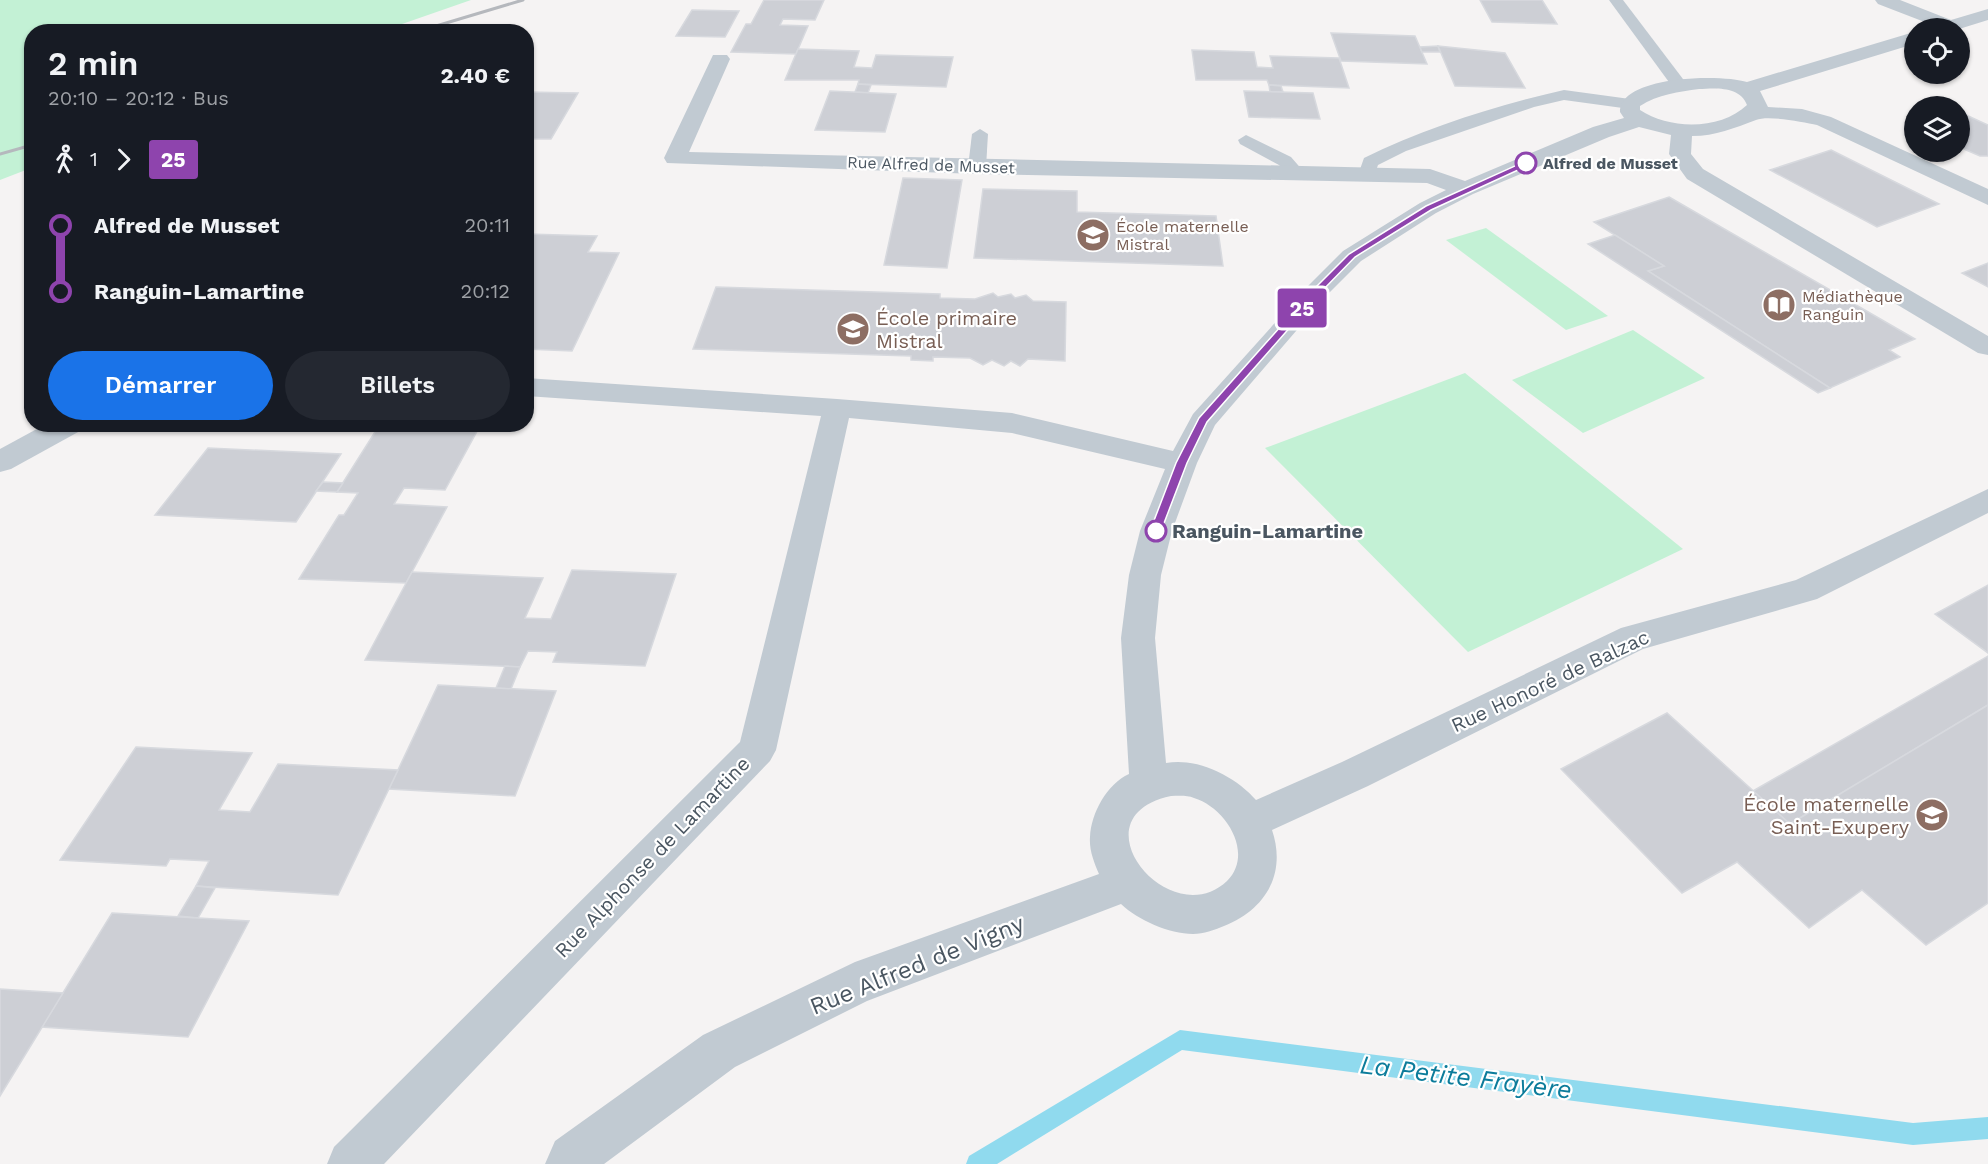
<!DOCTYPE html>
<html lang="fr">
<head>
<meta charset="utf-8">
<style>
  body { margin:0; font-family:"Work Sans",sans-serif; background:#242831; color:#f1f3f6; height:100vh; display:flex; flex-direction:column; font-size:22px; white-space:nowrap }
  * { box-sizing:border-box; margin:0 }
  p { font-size:20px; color:#9ea1a6 }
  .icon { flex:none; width:33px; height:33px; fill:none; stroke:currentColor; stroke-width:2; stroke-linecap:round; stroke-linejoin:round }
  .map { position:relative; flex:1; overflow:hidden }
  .sheet { position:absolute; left:24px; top:24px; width:510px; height:408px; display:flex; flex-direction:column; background:#171b24; border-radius:24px; box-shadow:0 2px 4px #0004 }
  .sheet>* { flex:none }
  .badge { padding:0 12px; border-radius:4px; font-size:21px; line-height:39px }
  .buttons { position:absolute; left:1904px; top:18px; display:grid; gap:12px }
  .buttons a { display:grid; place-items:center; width:66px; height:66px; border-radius:50%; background:#171b24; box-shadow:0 2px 4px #0004; font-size:30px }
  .map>.badge { position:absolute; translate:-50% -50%; box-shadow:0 0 0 3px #fff }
  .legs { display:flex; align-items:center; gap:9px; height:66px; padding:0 24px; font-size:20px }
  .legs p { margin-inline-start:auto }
  .summary { display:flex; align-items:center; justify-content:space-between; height:102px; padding:0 24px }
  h1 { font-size:33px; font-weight:600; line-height:45px }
  .primary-button { display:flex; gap:12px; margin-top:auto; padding:12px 24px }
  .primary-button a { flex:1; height:69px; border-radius:36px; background:#1a73e8; color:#fff; font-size:24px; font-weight:600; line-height:69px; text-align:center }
  .primary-button a+a { background:#242831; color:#f1f3f6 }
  ul { padding:0 24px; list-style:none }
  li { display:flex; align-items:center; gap:21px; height:66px; font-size:22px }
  li i { display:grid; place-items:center; width:9px; height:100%; margin:0 8px; background:currentColor }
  li i::after { content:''; width:15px; height:15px; margin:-8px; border:4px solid; border-radius:50%; background:#171b24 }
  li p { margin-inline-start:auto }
  li:first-child i { background:linear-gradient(#0000 50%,currentColor 0) }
  li:last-child i { background:linear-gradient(currentColor 50%,#0000 0) }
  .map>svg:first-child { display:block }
  .green { fill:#c3f1d5 }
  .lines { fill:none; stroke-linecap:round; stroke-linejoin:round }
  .stream { fill:#90daee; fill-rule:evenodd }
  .building { fill:#cdcfd5; stroke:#d7d9de; stroke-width:1.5 }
  .lane { fill:#c1cad2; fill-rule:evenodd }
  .street { fill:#c1cad2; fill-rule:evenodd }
  .rail { stroke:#b5b8bd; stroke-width:3 }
  .line-1 { fill:#8e44ad; stroke:#fff; stroke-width:1.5 }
  .stop-1-dot { fill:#fff; stroke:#8e44ad; stroke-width:3 }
  .labels { text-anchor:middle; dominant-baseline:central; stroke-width:4.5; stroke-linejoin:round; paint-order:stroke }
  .far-stop-label { font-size:16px; font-weight:bold; fill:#4a5661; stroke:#fff; text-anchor:start }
  .far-street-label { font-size:16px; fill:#4a5661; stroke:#fff }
  .far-education-label { font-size:16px; fill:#785e54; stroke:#fff; text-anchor:start }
  .education-label { font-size:20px; fill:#785e54; stroke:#fff; text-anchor:start }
  .stop-label { font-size:20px; font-weight:bold; fill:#4a5661; stroke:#fff; text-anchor:start }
  .street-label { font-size:20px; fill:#4a5661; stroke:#fff }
  .near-street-label { font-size:24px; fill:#4a5661; stroke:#fff }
  .near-water-label { font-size:26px; font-style:italic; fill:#0c7c9b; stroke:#fff }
</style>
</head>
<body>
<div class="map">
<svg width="1988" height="1164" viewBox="0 0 1988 1164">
  <rect width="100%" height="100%" fill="#f5f3f3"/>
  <g class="green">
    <polygon points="0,0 471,0 382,31 32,32 31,168 0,180"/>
    <polygon points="1486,228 1608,316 1566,330 1446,240"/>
    <polygon points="1633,330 1705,378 1583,433 1512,380"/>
    <polygon points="1465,373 1683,549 1468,652 1265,448"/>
  </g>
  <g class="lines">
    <polygon class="stream" points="1180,1030 1913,1123 1988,1117 1988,1139 1913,1145 1182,1050 997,1164 966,1164 969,1156"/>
  </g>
  <g class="building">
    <polygon points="764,0 824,0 815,20 783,19 780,25 808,26 796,54 731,52 746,24 751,24"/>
    <polygon points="1480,0 1542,0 1557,24 1492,22"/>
    <polygon points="692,10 739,11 725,37 676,36"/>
    <polygon points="1331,33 1415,36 1427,64 1341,61"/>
    <polygon points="1438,46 1440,52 1422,52 1420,47"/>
    <polygon points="1438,46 1505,53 1525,88 1455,86"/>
    <polygon points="798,49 859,51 854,67 872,68 876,55 953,57 946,87 858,84 859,80 785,80"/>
    <polygon points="1192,50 1254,52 1257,67 1273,68 1270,56 1339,58 1349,88 1269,85 1267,80 1196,80"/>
    <polygon points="858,84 871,85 868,93 855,92"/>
    <polygon points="1269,85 1281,86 1283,92 1270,92"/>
    <polygon points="830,91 896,94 885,132 815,130"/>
    <polygon points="1244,91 1313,93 1320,119 1249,117"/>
    <polygon points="526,92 578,93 551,139 526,139"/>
    <polygon points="1966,115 1988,125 1988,156 1980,156 1959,147 1959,117"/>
    <polygon points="1831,150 1939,204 1877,227 1770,170"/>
    <polygon points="903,178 962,180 947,268 884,265"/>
    <polygon points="983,189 1077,191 1077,212 1216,216 1223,266 974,258"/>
    <polygon points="1669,197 1915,339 1889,350 1900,357 1830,388 1648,271 1664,266 1594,222"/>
    <polygon points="526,234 597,236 588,252 619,253 572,351 526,349"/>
    <polygon points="1615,235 1664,266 1648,271 1830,388 1818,393 1588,244"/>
    <polygon points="1988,263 1988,287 1962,273"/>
    <polygon points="716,287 940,294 940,298 975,299 993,293 998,297 1011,294 1015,298 1026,295 1033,301 1066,302 1065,361 1028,359 1020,366 1011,361 1004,366 992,360 983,365 970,358 933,357 933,361 911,360 911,356 693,349"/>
    <polygon points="380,424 481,424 445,490 404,488 394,504 447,507 406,583 299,579 339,515 344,515 358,493 337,492"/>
    <polygon points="208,448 341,454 296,522 155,515"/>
    <polygon points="323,482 343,483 337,492 316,491"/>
    <polygon points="572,570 676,574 645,666 553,662 557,652 528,651 520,667 365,660 412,572 543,578 525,618 551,619"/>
    <polygon points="1988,585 1988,653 1935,614"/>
    <polygon points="1988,656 1988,705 1790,824 1753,791"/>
    <polygon points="505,666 520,667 511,689 496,688"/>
    <polygon points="438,685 556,691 515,796 389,789"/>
    <polygon points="1988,705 1988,903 1926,945 1862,890 1809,928 1737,862 1682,893 1561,769 1667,713 1790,824"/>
    <polygon points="136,747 252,753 219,810 250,812 278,764 398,770 338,895 196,886 209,861 170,859 166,866 60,860"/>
    <polygon points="196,886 215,888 198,918 178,916"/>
    <polygon points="112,913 249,921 188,1037 42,1027"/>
    <polygon points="0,989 63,993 0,1096"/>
  </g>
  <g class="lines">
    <g class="lane">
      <polygon points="1609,0 1623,0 1686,83 1688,86 1686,89 1674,89"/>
      <path d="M1564,90L1630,99L1638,104L1630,109L1564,100L1534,107L1406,151L1378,165L1373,179H1361L1358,175L1364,158C1425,128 1497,105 1564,90Z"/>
      <polygon points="980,129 988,134 986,167 983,171 971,171 968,167 972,134"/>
      <polygon points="1246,135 1291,157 1304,172 1301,176 1289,176 1279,165 1240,144 1238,140"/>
    </g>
    <g class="street">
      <polygon points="1875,0 1900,0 1951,20 1988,9 1988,20 1959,29 1934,28 1935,26 1878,4"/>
      <path d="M1914,32V44L1760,91L1768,107L1802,109L1831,117L1988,189V205L1817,125C1803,122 1768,115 1756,120C1734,128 1716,136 1692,136L1691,154L1703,169L1988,336V355L1978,353L1687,179L1669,154L1671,135L1639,127L1609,137L1473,194L1436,213L1361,261L1327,295L1215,425L1197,463L1172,531L1161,575L1155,638L1166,763C1198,757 1236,777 1256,800L1342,762L1621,628L1796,580L1988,489V513L1817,599L1643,649L1368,786L1272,830C1287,874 1265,910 1224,926C1214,930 1204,934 1193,934C1169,934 1138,920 1121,904L867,1001L735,1067L604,1164H545L555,1141L703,1035L855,962L1099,874C1094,862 1089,850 1090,837C1091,813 1107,784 1129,774L1121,638L1129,575L1140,531L1165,469L1012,433L849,418L776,750L770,761L384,1164H327L334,1147L740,742L821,416L526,396V378L837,399L1012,413L1173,451L1193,414L1309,285L1343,251L1420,203L1446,190L1427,183L977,174L667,163L664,158L713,55H727L730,59L689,152L1430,169L1465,181L1593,127L1624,118L1620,112C1620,75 1722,74 1747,82ZM1699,89C1716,88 1740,86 1747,105C1721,130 1670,130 1640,110V106C1658,94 1679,92 1699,89ZM1171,796C1178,796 1187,795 1194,798C1225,807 1255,853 1227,881C1170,935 1072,817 1171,796Z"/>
      <polygon points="46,424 84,424 80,431 11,469 0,472 0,449"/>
    </g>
    <g class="rail">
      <polyline points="416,32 523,0"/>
      <polyline points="0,154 32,145"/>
    </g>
  </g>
  <polygon class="line-1" points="1526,161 1530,163 1529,165 1431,210 1355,257 1321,292 1207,422 1187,463 1161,531 1156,536 1152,534 1150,531 1176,463 1199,418 1315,288 1349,254 1426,206"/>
  <defs>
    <symbol id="school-disc" viewBox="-11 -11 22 22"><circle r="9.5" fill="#8d6e63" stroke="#fff"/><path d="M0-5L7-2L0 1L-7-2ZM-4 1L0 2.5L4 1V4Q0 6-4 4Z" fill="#fff"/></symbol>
    <symbol id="library-disc" viewBox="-11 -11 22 22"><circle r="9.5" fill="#8d6e63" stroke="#fff"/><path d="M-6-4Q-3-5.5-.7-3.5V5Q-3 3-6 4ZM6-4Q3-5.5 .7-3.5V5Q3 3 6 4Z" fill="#fff"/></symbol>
  </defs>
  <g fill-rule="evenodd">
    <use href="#school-disc" x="1074" y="216" width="38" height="38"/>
    <use href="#library-disc" x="1760" y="286" width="38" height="38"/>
    <use href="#school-disc" x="834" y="310" width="38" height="38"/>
    <use href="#school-disc" x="1913" y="796" width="38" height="38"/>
  </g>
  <g class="stop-1-dot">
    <circle cx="1526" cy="163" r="10"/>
    <circle cx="1156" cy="531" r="10"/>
  </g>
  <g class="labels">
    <g class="far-stop-label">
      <text x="1543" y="163">Alfred de Musset</text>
    </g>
    <g class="far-street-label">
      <text transform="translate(931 165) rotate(2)">Rue Alfred de Musset</text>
    </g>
    <g class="far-education-label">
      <text x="1116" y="226">École maternelle<tspan x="1116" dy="18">Mistral</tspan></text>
      <text x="1802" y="296">Médiathèque<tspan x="1802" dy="18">Ranguin</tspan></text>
    </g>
    <g class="education-label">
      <text x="876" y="318">École primaire<tspan x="876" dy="23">Mistral</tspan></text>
      <text x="1909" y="804" text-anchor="end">École maternelle<tspan x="1909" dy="23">Saint-Exupery</tspan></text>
    </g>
    <g class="stop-label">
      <text x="1172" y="531">Ranguin-Lamartine</text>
    </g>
    <g class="street-label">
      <text transform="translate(1550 681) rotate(-25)">Rue Honoré de Balzac</text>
      <text transform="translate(652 857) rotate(-46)">Rue Alphonse de Lamartine</text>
    </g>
    <g class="near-street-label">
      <text transform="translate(917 965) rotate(-22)">Rue Alfred de Vigny</text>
    </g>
    <g class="near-water-label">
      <text transform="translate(1466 1077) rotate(7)">La Petite Frayère</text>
    </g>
  </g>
</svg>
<div class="buttons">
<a><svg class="icon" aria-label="locate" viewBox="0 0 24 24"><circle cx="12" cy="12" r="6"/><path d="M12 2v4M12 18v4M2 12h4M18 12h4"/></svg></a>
<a><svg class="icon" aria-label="layers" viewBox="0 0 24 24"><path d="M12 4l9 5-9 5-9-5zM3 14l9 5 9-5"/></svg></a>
</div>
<b class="badge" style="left:1302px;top:308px;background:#8e44ad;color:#fff">25</b>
<section class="sheet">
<div class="summary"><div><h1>2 min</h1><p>20:10 – 20:12 · Bus</p></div><b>2.40 €</b></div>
<div class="legs"><svg class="icon" aria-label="walk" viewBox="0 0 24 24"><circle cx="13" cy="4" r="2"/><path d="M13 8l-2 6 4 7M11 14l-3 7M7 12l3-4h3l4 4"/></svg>1<svg class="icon" aria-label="forward" viewBox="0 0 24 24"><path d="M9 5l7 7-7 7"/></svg><b class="badge" style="background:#8e44ad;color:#fff">25</b></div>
<ul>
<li><i style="color:#8e44ad"></i><b>Alfred de Musset</b><p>20:11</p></li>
<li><i style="color:#8e44ad"></i><b>Ranguin-Lamartine</b><p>20:12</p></li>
</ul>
<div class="primary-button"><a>Démarrer</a><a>Billets</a></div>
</section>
</div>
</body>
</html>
